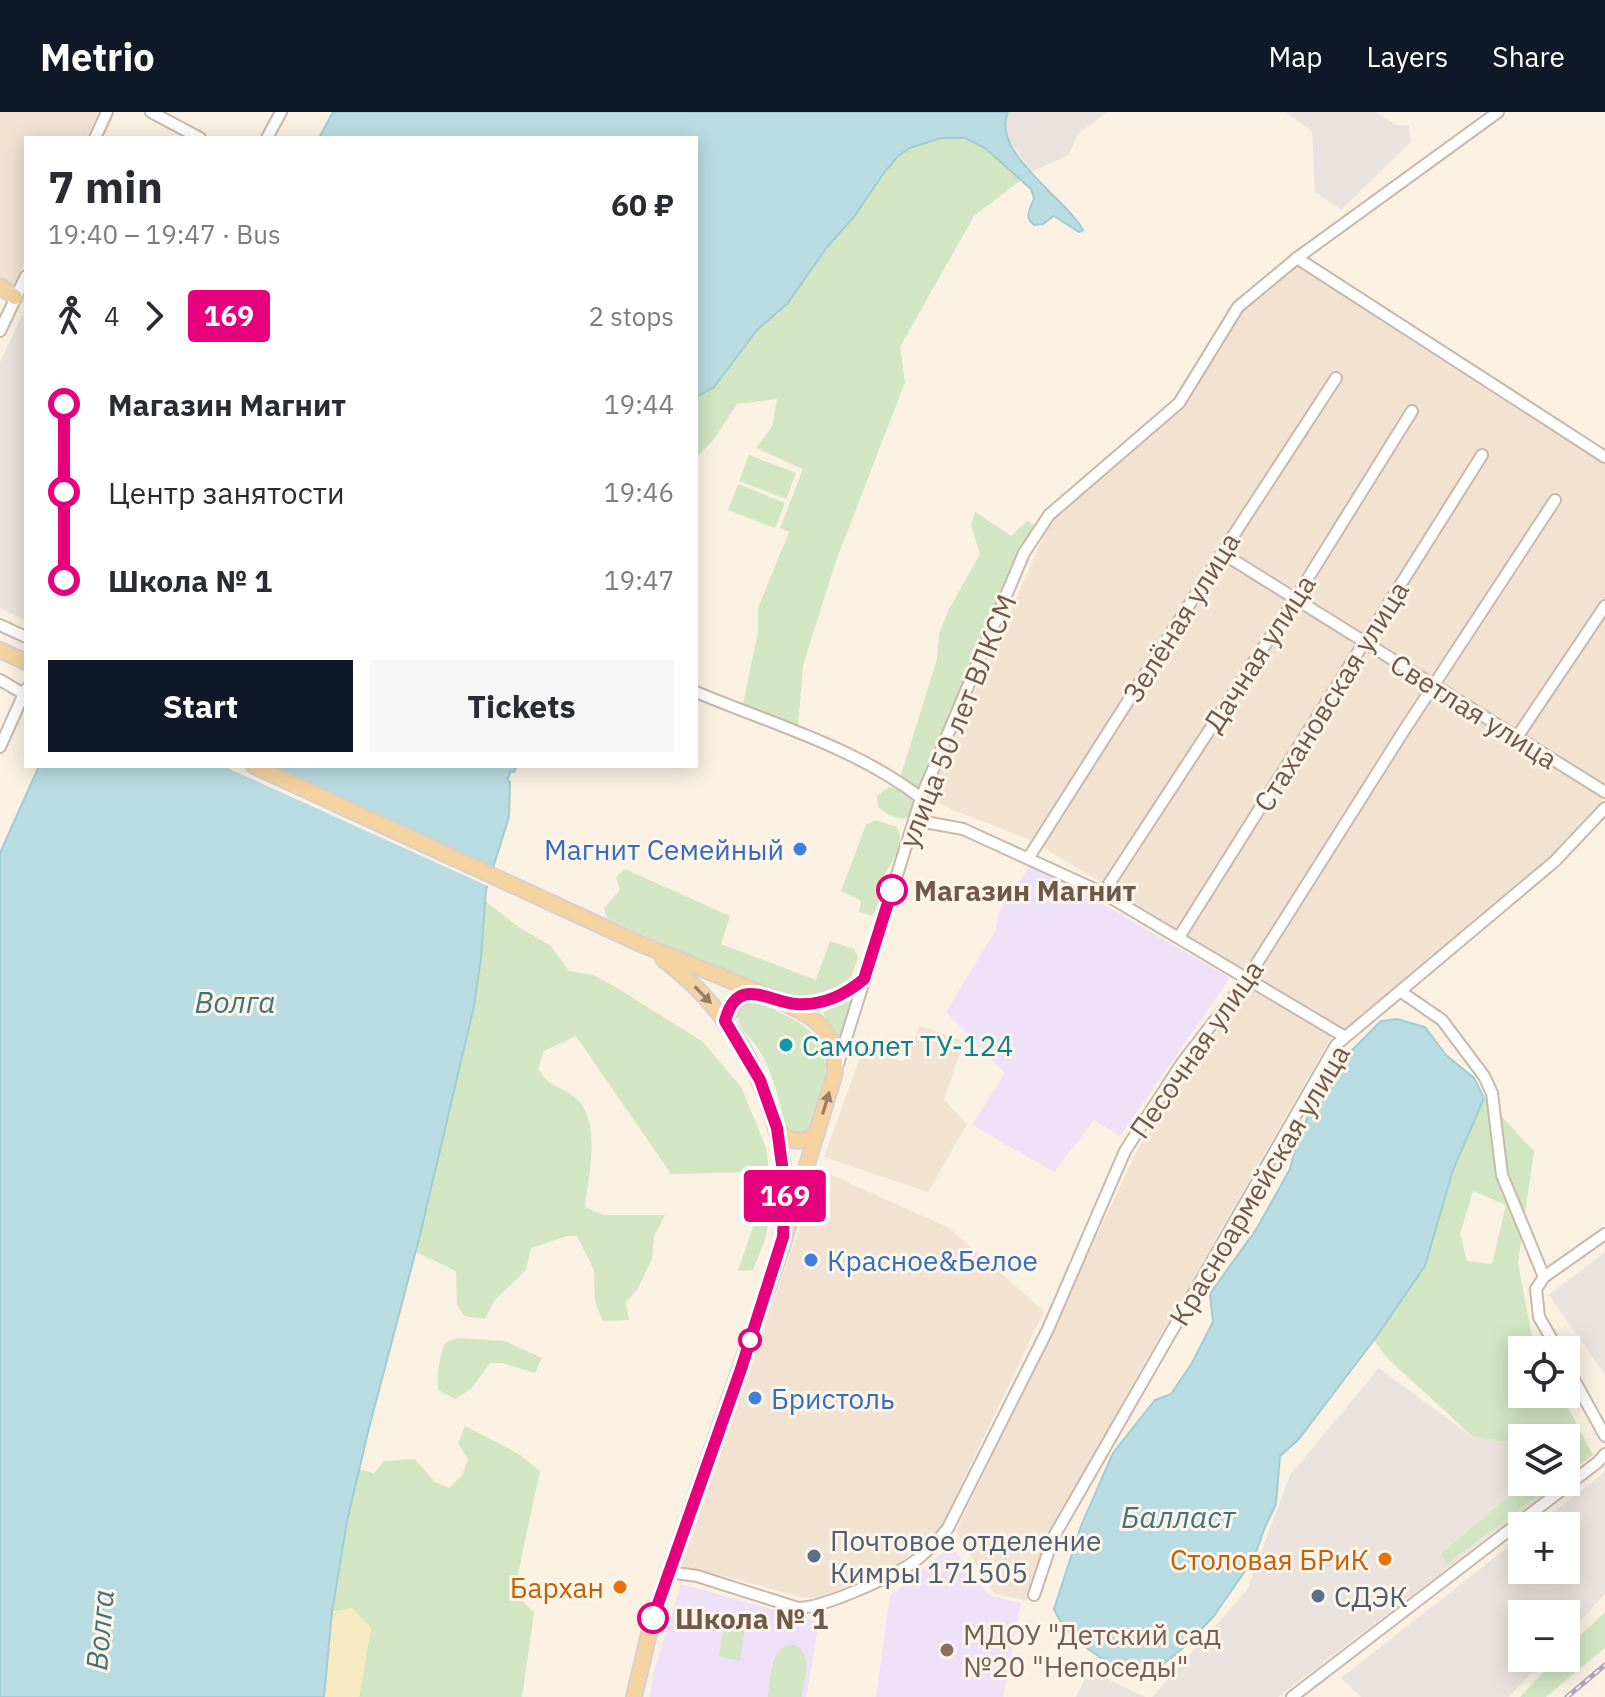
<!DOCTYPE html>
<html lang="en">
<head>
<meta charset="utf-8">
<style>
  body { margin:0; font-family:"IBM Plex Sans",sans-serif; background:#f7f7f7; color:#2b2b33; height:100vh; display:flex; flex-direction:column; font-size:30px; white-space:nowrap }
  * { box-sizing:border-box; margin:0 }
  p { font-size:26px; color:#7c7c81 }
  .icon { flex:none; width:44px; height:44px; fill:none; stroke:currentColor; stroke-width:2; stroke-linecap:round; stroke-linejoin:round }
  .map { position:relative; flex:1; overflow:hidden }
  .sheet { position:absolute; left:24px; top:24px; width:674px; height:632px; display:flex; flex-direction:column; background:#fff; border-radius:0px; box-shadow:0 4px 20px #0003 }
  .sheet>* { flex:none }
  .badge { padding:0 16px; border-radius:6px; font-size:28px; line-height:52px }
  .fabs { position:absolute; left:1508px; top:1224px; display:grid; gap:16px }
  .fabs a { display:grid; place-items:center; width:72px; height:72px; border-radius:0px; background:#fff; box-shadow:0 4px 20px #0003; font-size:40px }
  .map>.badge { position:absolute; translate:-50% -50%; box-shadow:0 0 0 4px #fff }
  .legs { display:flex; align-items:center; gap:12px; height:88px; padding:0 24px; font-size:26px }
  .legs p { margin-inline-start:auto }
  .headline { display:flex; align-items:center; justify-content:space-between; height:136px; padding:0 24px }
  h1 { font-size:44px; font-weight:700; line-height:60px }
  .primary-button { display:flex; gap:16px; margin-top:auto; padding:16px 24px }
  .primary-button a { flex:1; height:92px; border-radius:0px; background:#111827; color:#fff; font-size:32px; font-weight:700; line-height:92px; text-align:center }
  .primary-button a+a { background:#f7f7f7; color:#2b2b33 }
  ul { padding:0 24px; list-style:none }
  li { display:flex; align-items:center; gap:28px; height:88px; font-size:30px }
  li i { display:grid; place-items:center; width:12px; height:100%; margin:0 10px; background:currentColor }
  li i::after { content:''; width:20px; height:20px; margin:-10px; border:6px solid; border-radius:50%; background:#fff }
  li p { margin-inline-start:auto }
  li:first-child i { background:linear-gradient(#0000 50%,currentColor 0) }
  li:last-child i { background:linear-gradient(currentColor 50%,#0000 0) }
  header { display:flex; align-items:center; gap:48px; box-sizing:border-box; height:112px; padding:0 40px; background:#111827; color:#fff }
  header strong { font-size:38px }
  nav { display:flex; gap:44px; margin-inline-start:auto; font-size:28px }
  .map>svg:first-child { display:block }
  .residential { fill:#f1e2d2 }
  .industrial { fill:#eae3dd }
  .education { fill:#eee0f6 }
  .green { fill:#d2e6c3; fill-rule:evenodd }
  .sand { fill:#f7eac0 }
  .water { fill:#b9dce2; stroke:#a0ccd3; stroke-width:2 }
  .pier { fill:#faf1e3 }
  .lines { fill:none; stroke-linecap:round; stroke-linejoin:round }
  .minor-casing { stroke:#cab8aa; stroke-width:14 }
  .major-casing { stroke:#d7d0cd; stroke-width:18 }
  .minor { stroke:#fff; stroke-width:10 }
  .major { stroke:#f4d3a0; stroke-width:14 }
  .rail-casing { stroke:#b3a3c2; stroke-width:5 }
  .rail { stroke:#fdf5e9; stroke-width:2; stroke-dasharray:6; stroke-linecap:butt }
  .oneway { fill:#987d64 }
  .line-1-casing { stroke:#fff; stroke-width:18 }
  .line-1 { stroke:#e6007e; stroke-width:12 }
  .shop-dot { fill:#3f7fe0; stroke:#fdf5e9; stroke-width:3 }
  .stop-1-dot { fill:#fff; stroke:#e6007e; stroke-width:4 }
  .culture-dot { fill:#0f9aa8; stroke:#fdf5e9; stroke-width:3 }
  .service-dot { fill:#5c6f8a; stroke:#fdf5e9; stroke-width:3 }
  .food-dot { fill:#e8710a; stroke:#fdf5e9; stroke-width:3 }
  .education-dot { fill:#8d6e63; stroke:#fdf5e9; stroke-width:3 }
  .labels { text-anchor:middle; dominant-baseline:central; stroke-width:6; stroke-linejoin:round; paint-order:stroke }
  .street-label { font-size:28px; fill:#70584b; stroke:#fdf5e9 }
  .shop-label { font-size:28px; fill:#366cbe; stroke:#fdf5e9; text-anchor:start }
  .stop-label { font-size:28px; font-weight:bold; fill:#70584b; stroke:#fdf5e9; text-anchor:start }
  .culture-label { font-size:28px; fill:#0d838f; stroke:#fdf5e9; text-anchor:start }
  .service-label { font-size:28px; fill:#4e5e75; stroke:#fdf5e9; text-anchor:start }
  .food-label { font-size:28px; fill:#c56008; stroke:#fdf5e9; text-anchor:end }
  .education-label { font-size:28px; fill:#785e54; stroke:#fdf5e9; text-anchor:start }
  .water-label { font-size:30px; font-style:italic; fill:#43737b; stroke:#fdf5e9 }
</style>
</head>
<body>
<header>
<strong>Metrio</strong>
<nav><a>Map</a><a>Layers</a><a>Share</a></nav>
</header>
<div class="map">
<svg width="1605" height="1585" viewBox="0 0 1605 1585">
  <rect width="100%" height="100%" fill="#faf1e3"/>
  <g class="residential">
    <polygon points="0,0 99,0 86,26 26,26 26,148 13,175 0,166"/>
    <polygon points="1298,144 1605,347 1605,682 1598,695 1550,744 1345,917 1257,865 1409,623 1561,392 1562,386 1558,382 1550,384 1397,616 1245,858 1033,729 953,698 928,685 1054,401 1198,268 1230,210"/>
    <polygon points="1248,875 1332,924 1141,1257 1052,1419 1027,1489 995,1482 956,1419 1139,1035"/>
    <polygon points="920,914 964,929 944,988 967,1012 928,1080 824,1045 864,935 903,950"/>
    <polygon points="820,1058 949,1116 1044,1199 941,1415 900,1451 821,1485 803,1486 728,1465 679,1455"/>
  </g>
  <g class="industrial">
    <polygon points="1008,0 1107,0 1077,23 1069,43 1031,60 1006,23 1004,15"/>
    <polygon points="1286,0 1376,0 1396,13 1409,14 1411,30 1341,98 1315,80 1312,20"/>
    <polygon points="22,203 26,206 26,509 0,496 0,250"/>
    <polygon points="1605,1140 1605,1263 1549,1183"/>
    <polygon points="1379,1256 1471,1324 1522,1333 1522,1370 1525,1370 1440,1441 1447,1452 1556,1370 1561,1370 1278,1585 1152,1585 1247,1478 1290,1363"/>
    <polygon points="1605,1360 1605,1482 1566,1524 1566,1502 1522,1502 1522,1546 1545,1546 1509,1585 1361,1585 1341,1566 1522,1424 1522,1458 1566,1458 1566,1414 1535,1414"/>
    <polygon points="1089,1558 1145,1585 1076,1585"/>
  </g>
  <g class="education">
    <polygon points="1032,751 1230,866 1120,1024 1094,1008 1054,1060 972,1013 1005,961 946,900 996,818 999,800"/>
    <polygon points="951,1434 989,1483 1021,1491 1003,1585 876,1585 890,1484"/>
    <polygon points="681,1472 819,1510 806,1585 650,1585 653,1563"/>
  </g>
  <g class="green">
    <path d="M941,26C982,23 992,46 1021,68L974,104L900,235L905,270L836,449L803,553L798,615L743,592L758,520V496L789,420L780,416L803,357L756,336L772,315L777,287L737,292L714,327L696,346V285L706,281L725,262L757,218L778,201L827,135L854,105L898,44L910,36Z"/>
    <polygon points="749,343 796,361 786,387 739,369"/>
    <polygon points="738,372 785,391 775,416 728,398"/>
    <polygon points="975,400 1011,424 1027,409 1034,413 1005,468 919,680 900,666 937,547 939,522 948,499 980,442 971,413"/>
    <path d="M889,675C905,679 917,687 914,704C901,710 888,704 878,695L877,684Z"/>
    <path d="M875,708L897,715C908,736 885,757 877,778L880,791L872,804L859,800L861,789L841,779L866,713Z"/>
    <polygon points="625,757 730,804 721,832 816,868 830,829 854,837 858,846 850,868 839,876 817,884 786,886 761,878 607,806 604,796 620,778 616,765"/>
    <path d="M485,789L520,816L551,834L569,859L593,863L614,874L703,930L741,975L766,1035L773,1090L765,1128L753,1158L738,1159L756,1106L749,1060L671,1062L576,924L544,939L538,957C554,979 554,970 572,983C604,1006 588,1062 585,1095L603,1103H665L654,1124L652,1147L637,1178L626,1190L629,1208L603,1209L595,1190L594,1158L577,1124H567L531,1136L526,1158L494,1189L485,1207L464,1204L457,1192L456,1159L416,1140L474,894L481,846Z"/>
    <polygon points="855,881 839,934 823,901"/>
    <path d="M754,888C837,926 837,935 810,1020L802,1025L787,1018C779,991 774,962 759,938C750,924 732,912 739,894Z"/>
    <path d="M1484,986L1534,1039L1518,1151L1533,1230L1537,1238H1522V1282H1561L1593,1343L1566,1362V1326H1522V1333L1472,1324L1387,1246L1374,1228L1425,1154L1453,1058ZM1473,1079L1506,1093L1492,1152L1467,1149L1460,1122Z"/>
    <path d="M457,1226L505,1229L542,1246L535,1261L502,1251H490L472,1276L455,1287L438,1278C437,1261 439,1247 445,1231Z"/>
    <polygon points="465,1314 519,1342 540,1359 514,1480 534,1501 522,1585 359,1585 371,1516 352,1496 332,1500 347,1409 359,1357 374,1361 384,1349 415,1347 435,1370 449,1376 462,1363 468,1347 458,1332"/>
    <polygon points="1525,1370 1556,1370 1447,1452 1440,1442"/>
    <polygon points="1605,1500 1605,1536 1546,1585 1520,1585 1557,1546 1566,1546 1566,1537"/>
    <polygon points="724,1512 745,1515 740,1549 719,1545"/>
    <path d="M792,1532C815,1540 804,1566 802,1585H768C771,1566 769,1536 792,1532Z"/>
  </g>
  <polygon class="sand" points="352,1496 371,1516 359,1585 324,1585 332,1500"/>
  <g class="water">
    <path d="M333,0H1008C990,41 1067,87 1083,118L1079,120L1054,104L1043,112L1034,113C1023,105 1031,97 1034,86L1031,77L985,36L965,26H941L910,36L898,44L884,61L854,105L827,135L787,192L757,218L714,275L696,285V26H319Z"/>
    <polygon points="39,654 517,654 514,660 511,659 507,668 510,670 509,705 486,778 481,846 474,894 420,1123 369,1316 347,1409 332,1500 324,1585 0,1585 0,741"/>
    <path d="M1397,907L1425,915L1446,943L1474,966L1484,986L1453,1058L1425,1154L1374,1228L1298,1328L1280,1344L1276,1392L1265,1415L1254,1446L1213,1505L1184,1535L1159,1556L1141,1565C1110,1555 1067,1528 1054,1497L1081,1414L1113,1341L1155,1288L1171,1282L1192,1251L1213,1210L1210,1182L1257,1116L1290,1057L1297,1030L1310,1000L1337,953L1381,909Z"/>
  </g>
  <polygon class="pier" points="223,654 273,654 496,757 490,775"/>
  <g class="lines">
    <defs>
      <g id="minor">
        <polyline points="151,0 200,26"/>
        <polyline points="95,26 107,0"/>
        <polyline points="267,26 281,0"/>
        <polyline points="1297,146 1605,345"/>
        <polyline points="0,219 26,164"/>
        <polyline points="1222,441 1605,680"/>
        <polyline points="0,513 26,525"/>
        <polyline points="0,568 24,582"/>
        <path d="M696,580C772,612 855,635 921,686"/>
        <polyline points="1517,625 1605,494"/>
        <polyline points="0,635 26,577"/>
        <polyline points="914,708 963,717 1103,781 1345,925"/>
        <polyline points="1029,745 1222,441 1336,266"/>
        <polyline points="1103,781 1295,487 1412,299"/>
        <polyline points="1179,825 1482,343"/>
        <polyline points="1400,879 1442,908 1484,964 1492,981 1502,1063 1544,1165"/>
        <path d="M789,891C817,894 842,886 863,868"/>
        <polyline points="838,952 921,686 1024,441 1049,403 1179,291 1238,195 1297,146 1498,0"/>
        <polyline points="1558,1238 1539,1205 1536,1177 1544,1165 1605,1122"/>
        <polyline points="1566,1253 1605,1324"/>
        <path d="M669,1460L697,1464L798,1496C823,1496 885,1467 908,1454C923,1444 937,1430 948,1416L1048,1217L1125,1039L1182,951L1247,867L1403,620L1555,388"/>
        <polyline points="1034,1483 1053,1426 1336,933 1555,749 1605,696"/>
        <polyline points="1292,1585 1598,1350 1605,1342"/>
      </g>
      <g id="major">
        <polyline points="0,174 15,185"/>
        <polyline points="0,538 26,550"/>
        <polyline points="254,654 643,833 783,890 809,904 822,915 830,927 835,944 835,961 782,1135 651,1513 634,1585"/>
        <path d="M663,847C745,909 789,1004 785,1107"/>
        <polyline points="725,909 736,889 757,880"/>
        <path d="M777,1016C788,1031 803,1033 817,1021"/>
      </g>
    </defs>
    <use href="#minor" class="minor-casing"/>
    <use href="#major" class="major-casing"/>
    <use href="#minor" class="minor"/>
    <use href="#major" class="major"/>
    <defs>
      <polyline id="rail" points="1567,1585 1605,1553"/>
    </defs>
    <use href="#rail" class="rail-casing"/>
    <use href="#rail" class="rail"/>
  </g>
  <defs><path id="oneway-solid" d="M-6-.8H1V-3.2L6.5 0L1 3.2V.8H-6Z" transform="scale(2)"/></defs>
  <g class="oneway">
    <use href="#oneway-solid" transform="translate(703 883) rotate(46)"/>
    <use href="#oneway-solid" transform="translate(826 991) rotate(-73)"/>
  </g>
  <g class="lines">
    <defs>
      <path id="line-1" d="M653,1506L741,1257L783,1125L785,1075L777,1016L760,968L725,909C737,862 768,890 796,892C822,894 845,883 864,867L892,778"/>
    </defs>
    <use href="#line-1" class="line-1-casing"/>
    <use href="#line-1" class="line-1"/>
  </g>
  <g class="shop-dot">
    <circle cx="800" cy="737" r="8"/>
    <circle cx="811" cy="1148" r="8"/>
    <circle cx="755" cy="1286" r="8"/>
  </g>
  <g class="stop-1-dot">
    <circle cx="892" cy="778" r="14"/>
    <circle cx="750" cy="1228" r="10"/>
    <circle cx="653" cy="1506" r="14"/>
  </g>
  <circle class="culture-dot" cx="786" cy="933" r="8"/>
  <g class="service-dot">
    <circle cx="814" cy="1444" r="8"/>
    <circle cx="1318" cy="1484" r="8"/>
  </g>
  <g class="food-dot">
    <circle cx="1385" cy="1447" r="8"/>
    <circle cx="620" cy="1475" r="8"/>
  </g>
  <circle class="education-dot" cx="947" cy="1538" r="8"/>
  <g class="labels">
    <g class="street-label">
      <text transform="translate(1181 505) rotate(-58)">Зелёная улица</text>
      <text transform="translate(1259 541) rotate(-57)">Дачная улица</text>
      <text transform="translate(1331 584) rotate(-58)">Стахановская улица</text>
      <text transform="translate(1474 599) rotate(32)">Светлая улица</text>
      <text transform="translate(957 609) rotate(-68)">улица 50 лет ВЛКСМ</text>
      <text transform="translate(1196 937) rotate(-55)">Песочная улица</text>
      <text transform="translate(1259 1073) rotate(-59)">Красноармейская улица</text>
    </g>
    <g class="shop-label">
      <text x="784" y="737" text-anchor="end">Магнит Семейный</text>
      <text x="827" y="1148">Красное&amp;Белое</text>
      <text x="771" y="1286">Бристоль</text>
    </g>
    <g class="stop-label">
      <text x="914" y="778">Магазин Магнит</text>
      <text x="675" y="1506">Школа № 1</text>
    </g>
    <g class="culture-label">
      <text x="802" y="933">Самолет ТУ-124</text>
    </g>
    <g class="service-label">
      <text x="830" y="1428">Почтовое отделение<tspan x="830" dy="32">Кимры 171505</tspan></text>
      <text x="1334" y="1484">СДЭК</text>
    </g>
    <g class="food-label">
      <text x="1369" y="1447">Столовая БРиК</text>
      <text x="604" y="1475">Бархан</text>
    </g>
    <g class="education-label">
      <text x="963" y="1522">МДОУ "Детский сад<tspan x="963" dy="32">№20 "Непоседы"</tspan></text>
    </g>
    <g class="water-label">
      <text x="235" y="889">Волга</text>
      <text x="1178" y="1404">Балласт</text>
      <text transform="translate(99 1518) rotate(-85)">Волга</text>
    </g>
  </g>
</svg>
<div class="fabs">
<a><svg class="icon" aria-label="locate" viewBox="0 0 24 24"><circle cx="12" cy="12" r="6"/><path d="M12 2v4M12 18v4M2 12h4M18 12h4"/></svg></a>
<a><svg class="icon" aria-label="layers" viewBox="0 0 24 24"><path d="M12 4l9 5-9 5-9-5zM3 14l9 5 9-5"/></svg></a>
<a>+</a>
<a>−</a>
</div>
<b class="badge" style="left:785px;top:1084px;background:#e6007e;color:#fff">169</b>
<section class="sheet">
<div class="headline"><div><h1>7 min</h1><p>19:40 – 19:47 · Bus</p></div><b>60 ₽</b></div>
<div class="legs"><svg class="icon" aria-label="walk" viewBox="0 0 24 24"><circle cx="13" cy="4" r="2"/><path d="M13 8l-2 6 4 7M11 14l-3 7M7 12l3-4h3l4 4"/></svg>4<svg class="icon" aria-label="forward" viewBox="0 0 24 24"><path d="M9 5l7 7-7 7"/></svg><b class="badge" style="background:#e6007e;color:#fff">169</b><p>2 stops</p></div>
<ul>
<li><i style="color:#e6007e"></i><b>Магазин Магнит</b><p>19:44</p></li>
<li><i style="color:#e6007e"></i><span>Центр занятости</span><p>19:46</p></li>
<li><i style="color:#e6007e"></i><b>Школа № 1</b><p>19:47</p></li>
</ul>
<div class="primary-button"><a>Start</a><a>Tickets</a></div>
</section>
</div>
</body>
</html>
